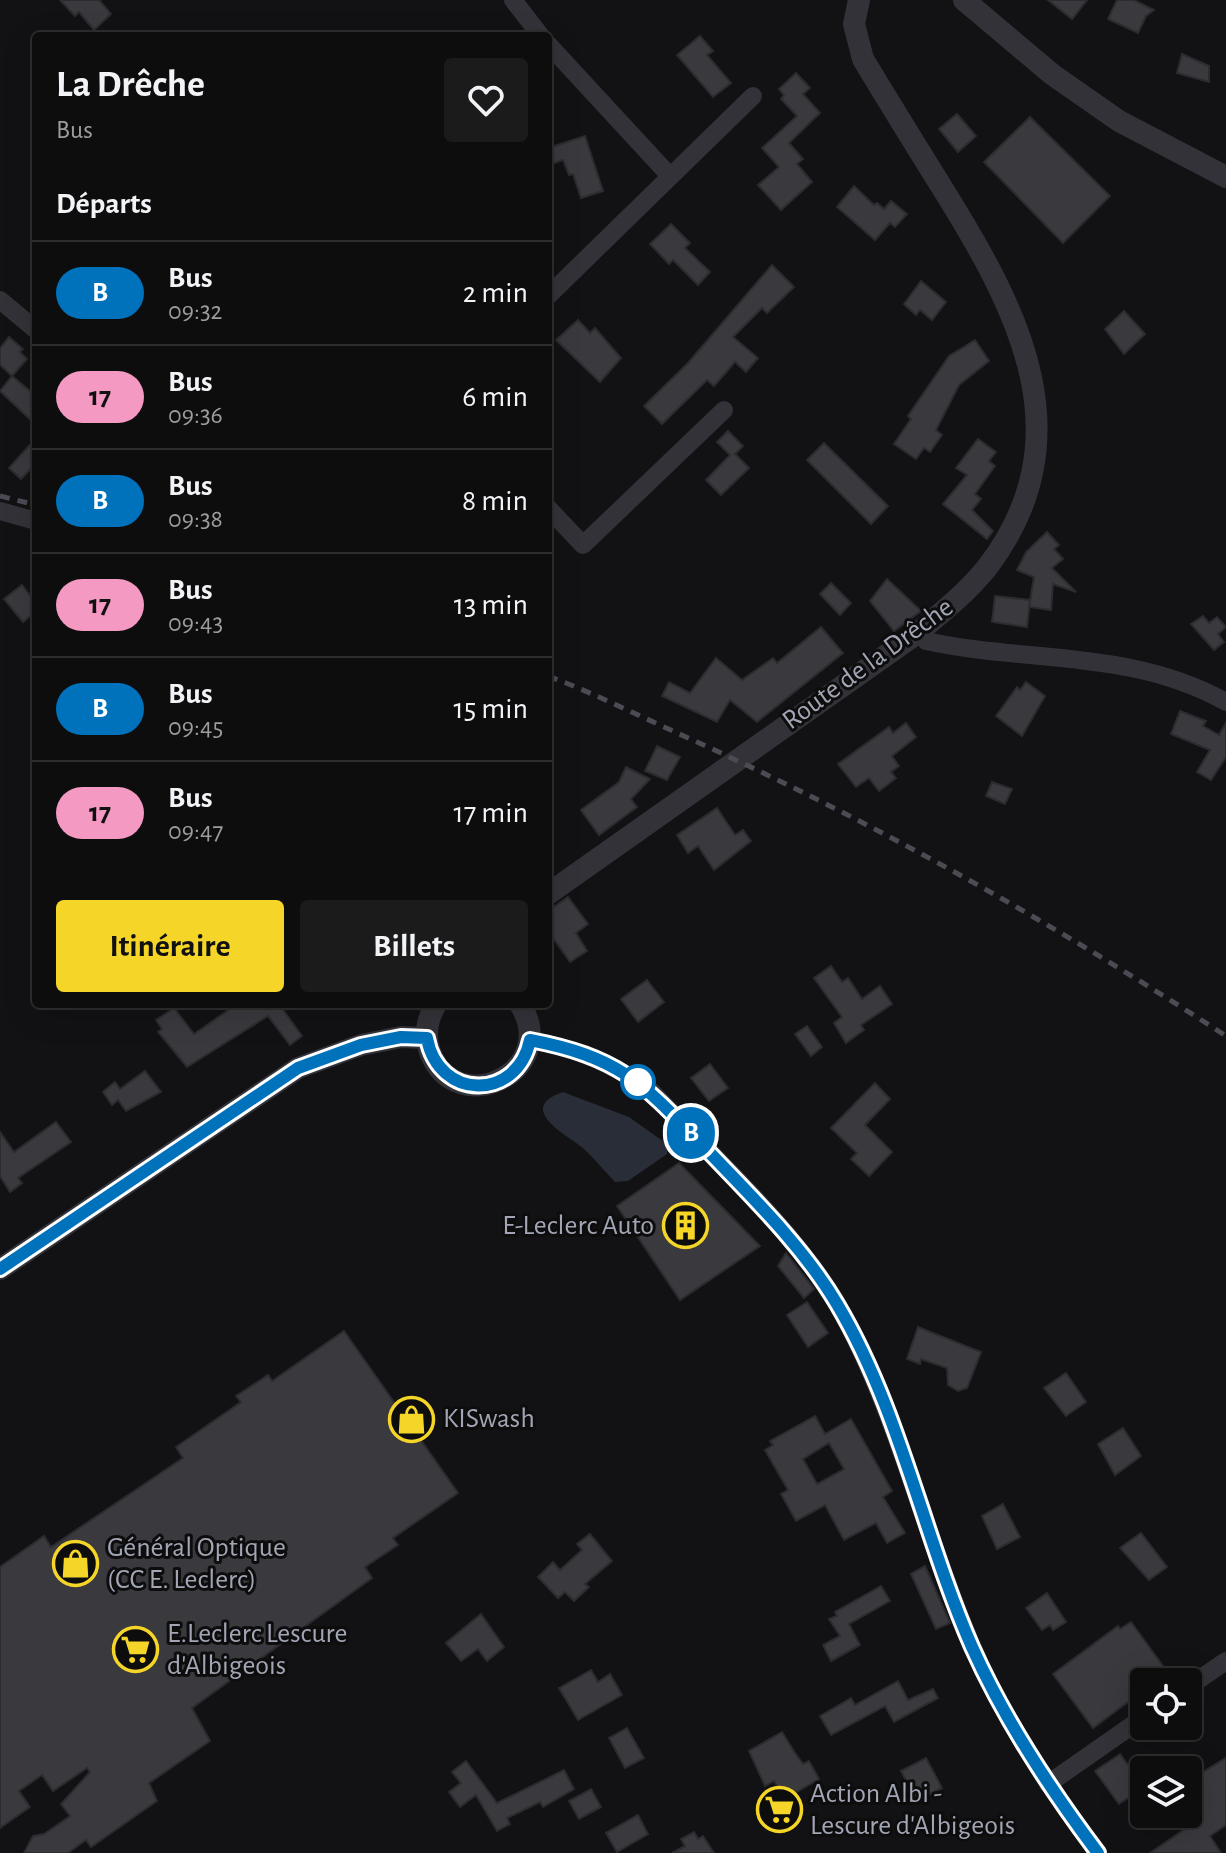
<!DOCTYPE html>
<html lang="fr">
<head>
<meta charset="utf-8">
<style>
  body { margin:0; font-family:"Alegreya Sans",sans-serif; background:#1c1b1c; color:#f1f3f6; height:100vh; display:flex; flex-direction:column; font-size:30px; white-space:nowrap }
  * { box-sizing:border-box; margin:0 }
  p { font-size:26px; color:#9b9c9e }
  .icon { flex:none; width:44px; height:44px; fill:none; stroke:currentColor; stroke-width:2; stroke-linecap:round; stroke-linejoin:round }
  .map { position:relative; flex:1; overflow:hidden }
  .sheet { position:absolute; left:32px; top:32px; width:520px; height:976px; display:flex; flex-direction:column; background:#0e0d0e; border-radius:8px; box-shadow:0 8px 32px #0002,0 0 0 2px #2e2d2e }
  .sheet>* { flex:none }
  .badge { padding:0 16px; border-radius:26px; font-size:28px; line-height:52px }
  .fabs { position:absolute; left:1130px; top:1668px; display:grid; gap:16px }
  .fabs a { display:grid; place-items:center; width:72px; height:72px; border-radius:8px; background:#0e0d0e; box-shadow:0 8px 32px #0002,0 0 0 2px #2e2d2e; font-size:40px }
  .map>.badge { position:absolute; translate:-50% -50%; box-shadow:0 0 0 4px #fff }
  h2 { padding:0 24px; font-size:30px; line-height:72px }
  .round { display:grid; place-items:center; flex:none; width:84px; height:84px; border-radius:8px; background:#1c1b1c }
  .overview { display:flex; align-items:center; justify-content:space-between; height:136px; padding:0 24px }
  h1 { font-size:38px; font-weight:600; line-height:60px }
  .primary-button { display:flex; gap:16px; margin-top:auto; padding:16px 24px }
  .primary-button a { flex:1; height:92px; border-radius:8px; background:#f5d628; color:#111; font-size:32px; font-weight:600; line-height:92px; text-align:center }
  .primary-button a+a { background:#1c1b1c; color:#f1f3f6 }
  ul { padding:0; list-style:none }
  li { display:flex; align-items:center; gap:24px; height:104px; padding:0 24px; border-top:2px solid #2e2d2e }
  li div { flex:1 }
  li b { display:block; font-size:30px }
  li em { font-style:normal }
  li .badge { min-width:88px; font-weight:700; text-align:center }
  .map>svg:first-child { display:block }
  .water { fill:#282d37 }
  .building { fill:#39393e; stroke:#2c2b2f; stroke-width:2; fill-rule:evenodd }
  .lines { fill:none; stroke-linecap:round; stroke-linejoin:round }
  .minor { stroke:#333238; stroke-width:18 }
  .tertiary { stroke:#333238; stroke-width:22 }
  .rail { stroke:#4b4c53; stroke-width:5; stroke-dasharray:10 8; stroke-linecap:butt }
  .line-casing { stroke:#fff; stroke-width:18 }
  .line { stroke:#0072bc; stroke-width:12 }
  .stop-dot { fill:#fff; stroke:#0072bc; stroke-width:4 }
  .labels { text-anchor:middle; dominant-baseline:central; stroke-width:6; stroke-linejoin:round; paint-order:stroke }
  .street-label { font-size:28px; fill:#a2a5b4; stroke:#0d0d0e }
  .poi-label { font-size:28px; fill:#a2a5b4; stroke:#0d0d0e; text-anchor:start }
</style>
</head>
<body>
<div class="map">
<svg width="1226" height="1853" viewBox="0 0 1226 1853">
  <rect width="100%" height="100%" fill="#121113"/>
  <path class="water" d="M563,1092L629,1117L667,1144V1154L628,1181L615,1182C604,1171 595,1159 584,1149C571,1137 513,1109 563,1092Z"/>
  <g class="building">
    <polygon points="60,0 99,0 111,14 94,30 79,12 75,16"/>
    <polygon points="1048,0 1087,0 1072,19"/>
    <polygon points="1117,0 1134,0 1154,10 1146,16 1138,33 1108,19"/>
    <polygon points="700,36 713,51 707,55 731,83 713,97 677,55"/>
    <polygon points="1182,54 1209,66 1209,82 1177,73"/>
    <polygon points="796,73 810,88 803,94 820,113 789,143 803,159 797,164 812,182 781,210 758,185 779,167 762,148 797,116 781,99 784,95 779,89"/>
    <polygon points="957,114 976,136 958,152 939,129"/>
    <polygon points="1030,117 1110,196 1063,243 984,162"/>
    <polygon points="585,136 603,191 581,198 573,174 569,175 563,160 548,165 548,148"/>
    <polygon points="854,186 874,205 877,203 884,209 891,201 907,214 895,227 890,223 875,240 837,207"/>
    <polygon points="671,224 690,243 685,248 710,272 698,285 673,260 669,264 650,244"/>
    <polygon points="772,265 794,287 767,313 762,308 733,337 758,358 746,372 735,362 714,386 707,380 662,424 644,406 688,363"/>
    <polygon points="921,281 946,302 932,320 920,310 916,315 904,304"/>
    <polygon points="1124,311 1145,334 1124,354 1105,329"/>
    <polygon points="578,320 590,333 595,328 621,358 600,382 556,340"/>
    <polygon points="9,337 23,349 20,352 27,359 12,376 0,365 0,348"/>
    <polygon points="975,340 989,361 959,385 936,430 942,435 930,452 924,448 916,459 894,444 911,419 908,416 949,356"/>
    <polygon points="12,376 36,396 36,425 0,391"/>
    <polygon points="728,431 743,446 735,454 749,468 721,495 706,480 730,455 717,442"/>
    <polygon points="36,438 36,463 21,479 9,468"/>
    <polygon points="978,439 996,452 989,461 995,466 975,494 981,499 972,510 993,531 987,539 943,504 967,475 956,468"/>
    <polygon points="824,443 888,506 871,524 807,460"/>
    <polygon points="1047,532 1059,545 1054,549 1063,559 1052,568 1076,592 1053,584 1051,610 1029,607 1034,577 1017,570 1026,552"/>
    <polygon points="887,579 921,611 894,631 870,601"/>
    <polygon points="831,583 851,603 840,615 820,594"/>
    <polygon points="22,585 36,603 36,611 23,622 4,599"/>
    <polygon points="995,596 1030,600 1027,627 992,622"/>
    <polygon points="1203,616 1209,623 1217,617 1226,627 1218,634 1224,642 1214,650 1191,624"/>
    <polygon points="821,627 843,653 757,722 730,700 717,722 662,696 669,682 690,693 716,658 742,680 773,658 777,663"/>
    <polygon points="1026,682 1045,696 1022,736 996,716 1017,687 1020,690"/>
    <polygon points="1180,711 1206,721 1203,726 1219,735 1226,723 1226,757 1211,780 1197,772 1210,750 1171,734"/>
    <polygon points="906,723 916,737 892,756 899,766 891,772 896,778 879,791 869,778 856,787 838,764 889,727 893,733"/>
    <polygon points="657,746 680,757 667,780 645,771"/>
    <polygon points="626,767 650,779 631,799 637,807 599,835 581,810 619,782"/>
    <polygon points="992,782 1012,789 1005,804 986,796"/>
    <polygon points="717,808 735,835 743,830 751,841 714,870 698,846 688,853 677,835"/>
    <polygon points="568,897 588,924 576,933 587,951 570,962 548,931 548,911"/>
    <polygon points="831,966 842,982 848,978 862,999 880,986 892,1004 861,1025 864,1030 846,1043 834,1023 842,1017 814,978"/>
    <polygon points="647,980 664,1002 638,1022 621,999"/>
    <polygon points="237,1004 285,1004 281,1007 302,1036 290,1045 268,1016 187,1067 158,1032 162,1029 156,1020 174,1008 194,1034"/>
    <polygon points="807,1026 822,1047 811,1056 795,1034"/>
    <polygon points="710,1064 728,1088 709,1101 691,1078"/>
    <polygon points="145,1071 161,1092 126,1111 118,1100 112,1105 103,1092 115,1082 120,1089"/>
    <polygon points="875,1083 890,1099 865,1125 892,1152 869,1176 851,1159 857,1153 831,1128"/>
    <polygon points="56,1122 71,1142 18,1178 22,1183 10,1192 0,1176 0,1132 14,1152"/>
    <polygon points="679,1163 760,1246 680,1300 617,1206"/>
    <polygon points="786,1253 814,1289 804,1298 778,1266"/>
    <polygon points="807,1302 828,1333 808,1347 787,1315"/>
    <polygon points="918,1327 981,1352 967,1388 958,1391 948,1385 947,1368 921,1359 920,1364 907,1359"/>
    <polygon points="344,1331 458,1493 393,1538 398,1545 365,1567 372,1578 192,1708 210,1741 149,1783 157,1801 91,1847 86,1840 68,1853 24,1853 33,1836 44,1834 70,1816 61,1804 90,1772 87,1768 53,1791 42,1775 19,1791 30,1807 0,1828 0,1567 44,1536 51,1547 183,1458 176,1447 241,1402 236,1396 268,1375 272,1381"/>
    <polygon points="1066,1373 1086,1402 1066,1416 1044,1388"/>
    <path d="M815,1416L825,1434L851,1419L892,1491L883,1497L905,1533L887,1543L876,1523L844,1540L825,1505L796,1521L781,1494L788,1490L765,1450L773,1445L770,1441ZM829,1443L844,1469L817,1484L803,1459Z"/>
    <polygon points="1123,1428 1141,1456 1115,1475 1098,1444"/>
    <polygon points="1003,1504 1020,1537 997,1549 982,1516"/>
    <polygon points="1141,1533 1167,1567 1149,1580 1120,1548"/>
    <polygon points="590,1534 612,1561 585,1584 589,1587 574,1601 565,1592 558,1598 538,1577 553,1562 560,1570 582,1550 577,1544"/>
    <polygon points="925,1566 950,1623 936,1629 911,1574"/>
    <polygon points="881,1586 890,1601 849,1624 860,1645 831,1661 823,1645 840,1636 829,1619 837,1616 835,1612"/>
    <polygon points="1047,1593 1066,1622 1053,1630 1050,1625 1042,1630 1026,1608"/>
    <polygon points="481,1614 504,1647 487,1661 478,1649 461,1661 446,1643"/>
    <polygon points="1131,1622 1168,1673 1155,1682 1144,1682 1144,1690 1093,1728 1053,1674 1118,1626 1120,1629"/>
    <polygon points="591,1670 598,1682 610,1674 622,1695 578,1720 559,1688"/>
    <polygon points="898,1681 908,1700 933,1689 938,1698 894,1722 885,1706 831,1735 820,1716 851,1698 855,1705"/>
    <polygon points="627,1728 644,1758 625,1768 609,1738"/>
    <polygon points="782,1732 795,1753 803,1764 809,1761 819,1779 785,1799 774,1781 765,1786 749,1751"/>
    <polygon points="1120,1754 1144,1787 1119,1804 1095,1771"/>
    <polygon points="926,1758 942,1788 917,1801 901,1771"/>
    <polygon points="1226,1758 1226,1825 1210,1836 1221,1853 1150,1853 1201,1818 1188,1797 1188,1781"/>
    <polygon points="466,1761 497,1803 564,1770 574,1789 543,1807 540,1802 507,1818 510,1824 497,1831 476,1795 460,1807 449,1792 461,1783 452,1772"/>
    <polygon points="591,1789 601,1807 579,1819 569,1801"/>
    <polygon points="638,1815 648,1834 617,1852 606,1833"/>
    <polygon points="694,1832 698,1839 703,1836 714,1853 672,1853 685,1846 681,1839"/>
  </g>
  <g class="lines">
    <g class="minor">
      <polyline points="513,0 541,36"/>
      <polyline points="548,44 669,175"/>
      <polyline points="548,296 753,96"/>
      <polyline points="0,300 36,330"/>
      <polyline points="548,508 583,545 724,410"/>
      <polyline points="0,511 36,521"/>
      <path d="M919,632L926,641C1027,663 1132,649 1226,702"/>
      <path d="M530,1040C576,1049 614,1063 652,1092C712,1156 796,1231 839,1307C898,1414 924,1535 972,1646C1004,1720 1050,1789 1098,1853"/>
      <polyline points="1188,1687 1226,1661"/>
      <polyline points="1048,1784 1144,1717"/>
    </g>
    <g class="tertiary">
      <polyline points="964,0 1053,75 1119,121 1226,177"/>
      <path d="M548,894L919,632C943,611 969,591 989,565C1085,437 1018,310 946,194C918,149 890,104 863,59L854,24L859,0"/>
      <path d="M436,1004C427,1019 424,1035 430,1052C456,1121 562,1072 520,1004"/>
      <polyline points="0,1269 298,1068 361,1045 401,1037 427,1038"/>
    </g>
    <g class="rail">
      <polyline points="0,496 36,505"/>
      <path d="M548,676C591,692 633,713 675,732C867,818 1050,921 1226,1036"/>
    </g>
  </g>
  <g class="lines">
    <defs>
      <path id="line" d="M0,1269L298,1068L361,1045L401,1037L427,1038C438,1100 517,1102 530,1040C624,1058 645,1086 709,1152C754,1199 804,1248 837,1304C900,1410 923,1535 972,1647C1005,1721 1050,1789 1098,1853"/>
    </defs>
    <use href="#line" class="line-casing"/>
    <use href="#line" class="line"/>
  </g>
  <defs>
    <symbol id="building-ring" viewBox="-11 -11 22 22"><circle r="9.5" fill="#0d0d0e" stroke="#f5d628" stroke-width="1.5"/><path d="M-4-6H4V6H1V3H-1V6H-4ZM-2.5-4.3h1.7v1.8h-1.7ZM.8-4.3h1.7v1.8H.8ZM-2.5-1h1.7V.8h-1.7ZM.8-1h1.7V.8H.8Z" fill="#f5d628"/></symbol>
    <symbol id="shop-ring" viewBox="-11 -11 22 22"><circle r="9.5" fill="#0d0d0e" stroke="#f5d628" stroke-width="1.5"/><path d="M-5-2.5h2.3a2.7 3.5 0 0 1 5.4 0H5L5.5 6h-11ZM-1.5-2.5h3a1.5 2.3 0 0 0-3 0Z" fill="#f5d628"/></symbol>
    <symbol id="supermarket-ring" viewBox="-11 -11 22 22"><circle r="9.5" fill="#0d0d0e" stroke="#f5d628" stroke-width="1.5"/><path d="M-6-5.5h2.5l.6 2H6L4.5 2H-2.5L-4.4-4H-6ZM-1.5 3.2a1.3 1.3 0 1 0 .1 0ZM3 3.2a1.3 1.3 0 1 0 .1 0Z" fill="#f5d628"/></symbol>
  </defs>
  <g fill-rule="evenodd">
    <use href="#building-ring" x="660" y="1200" width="51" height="51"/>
    <use href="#shop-ring" x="386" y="1394" width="51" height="51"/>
    <use href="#shop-ring" x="50" y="1538" width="51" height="51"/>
    <use href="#supermarket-ring" x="110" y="1624" width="51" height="51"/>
    <use href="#supermarket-ring" x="754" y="1784" width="51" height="51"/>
  </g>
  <circle class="stop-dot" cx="638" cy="1082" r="16"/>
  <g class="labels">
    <g class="street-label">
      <text transform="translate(868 664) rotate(-36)">Route de la Drêche</text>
    </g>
    <g class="poi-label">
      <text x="654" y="1226" text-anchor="end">E-Leclerc Auto</text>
      <text x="443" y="1419">KISwash</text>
      <text x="107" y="1548">Général Optique<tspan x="107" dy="32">(CC E. Leclerc)</tspan></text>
      <text x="167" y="1634">E.Leclerc Lescure<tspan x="167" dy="32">d'Albigeois</tspan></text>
      <text x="810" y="1794">Action Albi -<tspan x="810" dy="32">Lescure d'Albigeois</tspan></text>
    </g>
  </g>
</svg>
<div class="fabs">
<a><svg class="icon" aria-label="locate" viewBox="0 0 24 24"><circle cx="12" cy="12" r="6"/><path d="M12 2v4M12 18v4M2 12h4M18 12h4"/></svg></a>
<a><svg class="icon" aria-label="layers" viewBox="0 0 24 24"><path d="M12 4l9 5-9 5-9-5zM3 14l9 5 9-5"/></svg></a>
</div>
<b class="badge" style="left:691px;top:1133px;background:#0072bc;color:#fff">B</b>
<section class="sheet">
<div class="overview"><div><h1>La Drêche</h1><p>Bus</p></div><a class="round"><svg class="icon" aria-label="heart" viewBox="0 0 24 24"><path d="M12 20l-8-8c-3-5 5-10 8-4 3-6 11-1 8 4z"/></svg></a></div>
<h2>Départs</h2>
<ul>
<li><span class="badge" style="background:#0072bc;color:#fff">B</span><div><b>Bus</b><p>09:32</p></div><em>2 min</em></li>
<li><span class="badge" style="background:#f499c2;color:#111">17</span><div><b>Bus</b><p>09:36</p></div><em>6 min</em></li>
<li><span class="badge" style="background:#0072bc;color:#fff">B</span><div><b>Bus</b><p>09:38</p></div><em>8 min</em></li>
<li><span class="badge" style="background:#f499c2;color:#111">17</span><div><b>Bus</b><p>09:43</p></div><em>13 min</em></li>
<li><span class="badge" style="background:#0072bc;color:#fff">B</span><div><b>Bus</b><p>09:45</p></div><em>15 min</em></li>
<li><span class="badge" style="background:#f499c2;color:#111">17</span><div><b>Bus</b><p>09:47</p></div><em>17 min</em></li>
</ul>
<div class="primary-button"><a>Itinéraire</a><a>Billets</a></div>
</section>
</div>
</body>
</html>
